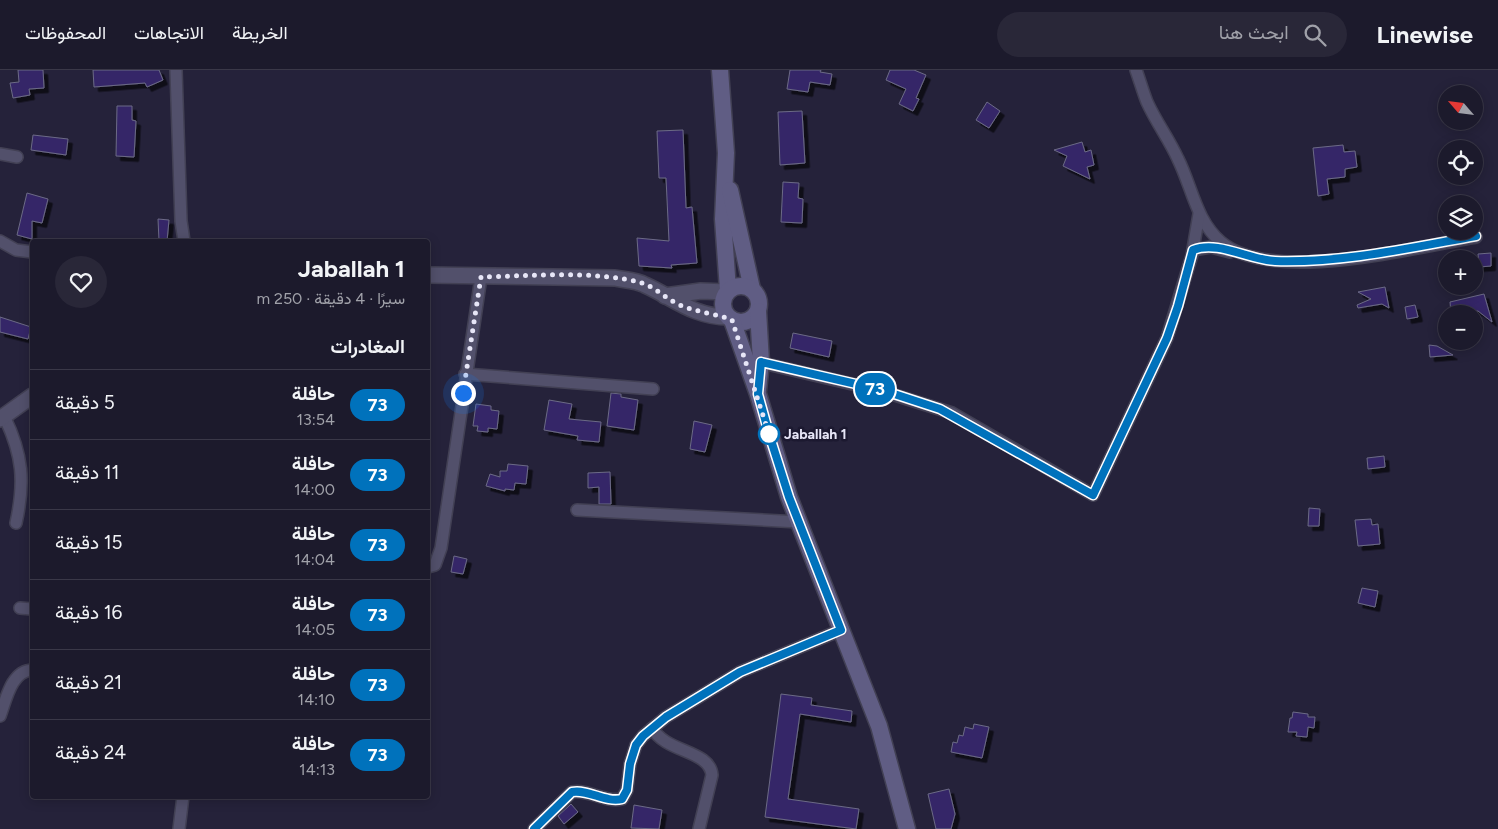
<!DOCTYPE html>
<html lang="ar">
<head>
<meta charset="utf-8">
<style>
  body { margin:0; font-family:Figtree,Vazirmatn,sans-serif; background:#292738; color:#f1f3f6; direction:rtl; height:100vh; display:flex; flex-direction:column; font-size:19px; white-space:nowrap }
  * { box-sizing:border-box; margin:0 }
  p { font-size:16px; color:#a0a1a9 }
  .icon { flex:none; width:28px; height:28px; fill:none; stroke:currentColor; stroke-width:2; stroke-linecap:round; stroke-linejoin:round }
  .map { position:relative; flex:1; overflow:hidden; direction:ltr }
  .sheet { position:absolute; left:30px; top:169px; width:400px; height:560px; display:flex; flex-direction:column; background:#1c1a2c; border-radius:5px; box-shadow:0 2px 12px #0003,0 0 0 1px #3a3848; direction:rtl }
  .sheet>* { flex:none }
  .badge { padding:0 10px; border-radius:16px; font-size:18px; line-height:32px }
  .needle { width:32px; rotate:298deg }
  .buttons { position:absolute; left:1438px; top:15px; display:grid; gap:10px }
  .buttons a { display:grid; place-items:center; width:45px; height:45px; border-radius:50%; background:#1c1a2c; box-shadow:0 2px 12px #0003,0 0 0 1px #3a3848; font-size:25px }
  .you { position:absolute; width:25px; height:25px; margin:-12px; border:4px solid #fff; border-radius:50%; background:#1a73e8; box-shadow:0 0 0 8px #1a73e833 }
  .map>.badge { position:absolute; translate:-50% -50%; box-shadow:0 0 0 2px #fff }
  h2 { padding:0 25px; font-size:19px; line-height:45px }
  .round { display:grid; place-items:center; flex:none; width:52px; height:52px; border-radius:26px; background:#292738 }
  .overview { display:flex; align-items:center; justify-content:space-between; height:85px; padding:0 25px }
  h1 { font-size:24px; font-weight:700; line-height:38px }
  ul { padding:0; list-style:none }
  li { display:flex; align-items:center; gap:15px; height:70px; padding:0 25px; border-top:1px solid #3a3848 }
  li div { flex:1 }
  li b { display:block; font-size:19px }
  li em { font-style:normal }
  li .badge { min-width:55px; font-weight:700; text-align:center }
  header { display:flex; align-items:center; gap:30px; box-sizing:border-box; height:70px; padding:0 25px; background:#1c1a2c; border-bottom:1px solid #3a3848 }
  header strong { font-size:24px }
  nav { display:flex; gap:28px; margin-inline-start:auto; font-size:18px }
  .search { width:350px; height:45px; background:#292738; display:flex; align-items:center; gap:12px; box-sizing:border-box; padding:0 18px; border-radius:28px; color:#a0a1a9; font-size:19px }
  .map>svg:first-child { display:block }
  .building { fill:#352867; stroke:#6c6a86; filter:url(#shadow) }
  .lines { fill:none; stroke-linecap:round; stroke-linejoin:round }
  .minor-casing { stroke:#424054; stroke-width:14 }
  .tertiary-casing { stroke:#424054; stroke-width:18 }
  .secondary-casing { stroke:#424054; stroke-width:19 }
  .minor { stroke:#52506b; stroke-width:11 }
  .tertiary { stroke:#52506b; stroke-width:15 }
  .secondary { stroke:#605d84; stroke-width:16 }
  .line-casing { stroke:#fff; stroke-width:11 }
  .line { stroke:#0072bc; stroke-width:8 }
  .walk { stroke:#e7e6f7; stroke-width:5; stroke-dasharray:0 9 }
  .stop-dot { fill:#fff; stroke:#0072bc; stroke-width:2.5 }
  .labels { text-anchor:middle; dominant-baseline:central; stroke-width:5; stroke-linejoin:round; paint-order:stroke }
  .stop-label { font-size:14px; font-weight:bold; fill:#e7e6f7; stroke:#1c1930; text-anchor:start }
</style>
</head>
<body>
<header>
<strong>Linewise</strong>
<div class="search"><svg class="icon" aria-label="search" viewBox="0 0 24 24"><circle cx="10" cy="10" r="6"/><path d="M15 15l6 6"/></svg>ابحث هنا</div>
<nav><a>الخريطة</a><a>الاتجاهات</a><a>المحفوظات</a></nav>
</header>
<div class="map">
<svg width="1498" height="759" viewBox="0 0 1498 759">
  <defs>
    <filter id="shadow"><feDropShadow dx="4.5" dy="4.5" stdDeviation="0" flood-color="#0009"/></filter>
  </defs>
  <rect width="100%" height="100%" fill="#25223a"/>
  <g class="building">
    <polygon points="18,0 43,0 44,18 29,19 30,25 13,28 10,13 19,12"/>
    <polygon points="93,0 159,0 163,10 147,17 145,13 94,17"/>
    <polygon points="790,0 821,0 820,2 832,4 830,15 810,12 808,22 787,19"/>
    <polygon points="890,0 914,0 926,5 916,28 919,29 913,41 899,34 906,19 886,10"/>
    <polygon points="987,32 1000,41 989,58 976,50"/>
    <polygon points="117,36 132,36 132,50 136,51 134,87 116,86"/>
    <polygon points="802,41 805,93 780,95 778,42"/>
    <polygon points="683,60 686,138 692,137 697,193 671,195 672,198 639,196 637,168 669,171 666,108 659,108 657,61"/>
    <polygon points="33,65 68,69 66,85 31,80"/>
    <polygon points="1082,72 1085,82 1091,80 1094,95 1087,97 1090,109 1063,96 1067,86 1054,80"/>
    <polygon points="1343,75 1344,82 1355,81 1357,97 1345,99 1345,107 1327,109 1329,124 1318,126 1313,78"/>
    <polygon points="783,112 799,113 798,128 803,129 802,153 781,152"/>
    <polygon points="27,123 48,129 42,153 32,151 32,169 17,165"/>
    <polygon points="158,149 169,150 167,171 159,171"/>
    <polygon points="1491,183 1491,196 1479,197 1478,184"/>
    <polygon points="1385,217 1389,238 1382,234 1358,238 1357,235 1371,229 1358,222"/>
    <polygon points="1484,224 1492,252 1478,241 1451,244 1450,232"/>
    <polygon points="1415,235 1418,247 1407,249 1405,237"/>
    <polygon points="0,247 31,257 28,269 0,262"/>
    <polygon points="793,263 832,271 829,287 790,278"/>
    <polygon points="1429,275 1437,276 1453,285 1430,287"/>
    <polygon points="611,323 621,324 621,327 638,330 634,360 607,356"/>
    <polygon points="549,330 572,334 569,349 601,352 599,372 577,370 578,366 544,360"/>
    <polygon points="476,334 491,336 491,340 499,341 497,359 488,358 488,362 477,361 478,356 473,356"/>
    <polygon points="694,351 712,355 705,382 690,379"/>
    <polygon points="1384,386 1385,397 1368,399 1367,388"/>
    <polygon points="508,394 528,396 526,414 515,413 514,420 505,419 505,421 486,416 490,404 500,407 500,401 507,401"/>
    <polygon points="610,402 611,434 599,434 599,417 588,418 588,403"/>
    <polygon points="1309,438 1320,439 1319,456 1308,456"/>
    <polygon points="1371,449 1372,455 1378,454 1380,474 1358,476 1355,450"/>
    <polygon points="454,486 467,489 463,504 451,502"/>
    <polygon points="1362,518 1378,521 1375,537 1358,533"/>
    <polygon points="781,624 812,628 811,635 852,641 851,652 800,644 788,729 859,739 856,759 765,747"/>
    <polygon points="1293,642 1308,644 1308,647 1315,647 1314,658 1308,657 1307,667 1296,666 1297,662 1288,662 1290,648 1292,648"/>
    <polygon points="974,654 989,657 982,688 951,682 953,672 957,673 959,665 963,666 965,657 973,659"/>
    <polygon points="949,719 955,744 951,759 936,759 928,724"/>
    <polygon points="571,734 578,742 564,754 558,746"/>
    <polygon points="634,735 662,740 659,759 631,758"/>
  </g>
  <g class="lines">
    <defs>
      <g id="minor">
        <polyline points="176,0 181,151 184,171"/>
        <path d="M1136,0C1140,11 1143,22 1147,32C1156,52 1169,69 1178,89C1192,117 1196,151 1221,172C1273,215 1414,177 1476,167"/>
        <polyline points="0,84 17,87"/>
        <polyline points="0,171 16,180 32,182"/>
        <polyline points="1193,180 1211,177 1230,182"/>
        <polyline points="754,291 882,321 952,343 1093,425 1167,268 1192,185 1199,144"/>
        <polyline points="465,304 653,319"/>
        <path d="M4,346C23,385 25,412 16,453"/>
        <polyline points="577,440 799,452"/>
        <polyline points="428,497 435,495 441,478 481,207"/>
        <polyline points="20,538 32,539"/>
        <path d="M0,646C6,630 11,601 32,600"/>
        <path d="M652,658C666,683 710,680 712,705L699,759"/>
        <polyline points="179,759 183,726"/>
        <path d="M534,759L572,722C589,719 605,733 622,729L627,720L630,694L636,675L643,666L666,647L740,602L841,560"/>
      </g>
      <g id="tertiary">
        <path d="M428,205L615,208C624,210 636,210 645,215C674,228 694,247 728,247"/>
        <polyline points="665,226 701,221 727,222"/>
        <polyline points="0,349 32,326"/>
      </g>
      <g id="secondary">
        <polyline points="720,0 726,83 723,149 728,220"/>
        <polyline points="730,120 752,219"/>
        <circle cx="741" cy="234" r="18"/>
        <polyline points="758,241 761,292 758,320"/>
        <polyline points="732,250 758,324 789,427 879,656 907,759"/>
      </g>
    </defs>
    <use href="#minor" class="minor-casing"/>
    <use href="#tertiary" class="tertiary-casing"/>
    <use href="#secondary" class="secondary-casing"/>
    <use href="#minor" class="minor"/>
    <use href="#tertiary" class="tertiary"/>
    <use href="#secondary" class="secondary"/>
  </g>
  <g class="lines">
    <defs>
      <path id="line" d="M534,759L572,722C589,719 605,733 622,729L627,720L630,694L636,675L643,666L666,647L740,602L841,560L789,427L770,367L758,324L761,292L882,320L940,339L1093,425L1167,268L1178,236L1193,180C1218,170 1249,190 1275,191C1344,193 1409,178 1476,166"/>
    </defs>
    <use href="#line" class="line-casing"/>
    <use href="#line" class="line"/>
    <path class="walk" d="M463,323L481,207C530,206 595,200 642,213C657,218 669,232 685,237C695,241 727,247 732,250L770,367L769,364"/>
  </g>
  <circle class="stop-dot" cx="769" cy="364" r="10"/>
  <g class="labels">
    <g class="stop-label">
      <text x="784" y="364">Jaballah 1</text>
    </g>
  </g>
</svg>
<div class="buttons">
<a><svg class="needle" viewBox="-14 -14 28 28"><path d="M0-13l5 13h-10z" fill="#e53935"/><path d="M0 13l5-13h-10z" fill="#a0a1a9"/></svg></a>
<a><svg class="icon" aria-label="locate" viewBox="0 0 24 24"><circle cx="12" cy="12" r="6"/><path d="M12 2v4M12 18v4M2 12h4M18 12h4"/></svg></a>
<a><svg class="icon" aria-label="layers" viewBox="0 0 24 24"><path d="M12 4l9 5-9 5-9-5zM3 14l9 5 9-5"/></svg></a>
<a>+</a>
<a>−</a>
</div>
<div class="you" style="left:463px;top:323px"></div>
<b class="badge" style="left:875px;top:319px;background:#0072bc;color:#fff">73</b>
<section class="sheet">
<div class="overview"><div><h1>Jaballah 1</h1><p>سيرًا · 4 دقيقة · 250 m</p></div><a class="round"><svg class="icon" aria-label="heart" viewBox="0 0 24 24"><path d="M12 20l-8-8c-3-5 5-10 8-4 3-6 11-1 8 4z"/></svg></a></div>
<h2>المغادرات</h2>
<ul>
<li><span class="badge" style="background:#0072bc;color:#fff">73</span><div><b>حافلة</b><p>13:54</p></div><em>5 دقيقة</em></li>
<li><span class="badge" style="background:#0072bc;color:#fff">73</span><div><b>حافلة</b><p>14:00</p></div><em>11 دقيقة</em></li>
<li><span class="badge" style="background:#0072bc;color:#fff">73</span><div><b>حافلة</b><p>14:04</p></div><em>15 دقيقة</em></li>
<li><span class="badge" style="background:#0072bc;color:#fff">73</span><div><b>حافلة</b><p>14:05</p></div><em>16 دقيقة</em></li>
<li><span class="badge" style="background:#0072bc;color:#fff">73</span><div><b>حافلة</b><p>14:10</p></div><em>21 دقيقة</em></li>
<li><span class="badge" style="background:#0072bc;color:#fff">73</span><div><b>حافلة</b><p>14:13</p></div><em>24 دقيقة</em></li>
</ul>
</section>
</div>
</body>
</html>
